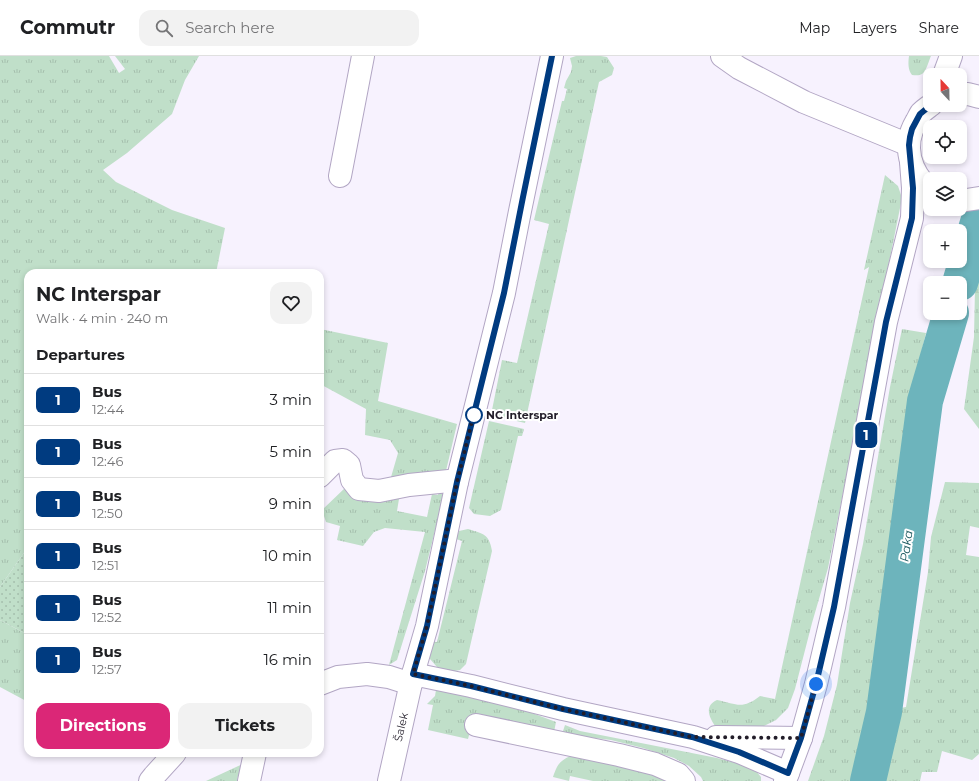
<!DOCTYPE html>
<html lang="en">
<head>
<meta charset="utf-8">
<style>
  body { margin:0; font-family:Montserrat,sans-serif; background:#f2f2f2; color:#202124; height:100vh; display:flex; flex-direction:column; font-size:15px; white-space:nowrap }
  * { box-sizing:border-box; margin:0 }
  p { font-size:13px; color:#757577 }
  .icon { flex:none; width:22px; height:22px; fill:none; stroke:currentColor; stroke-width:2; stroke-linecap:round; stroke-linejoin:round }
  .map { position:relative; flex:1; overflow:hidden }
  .details { position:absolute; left:24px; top:213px; width:300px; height:488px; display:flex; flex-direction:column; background:#fff; border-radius:12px; box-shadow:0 2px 6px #0003 }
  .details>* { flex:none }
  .badge { padding:0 8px; border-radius:6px; font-size:14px; line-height:26px }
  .needle { width:26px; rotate:338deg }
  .buttons { position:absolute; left:923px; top:12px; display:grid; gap:8px }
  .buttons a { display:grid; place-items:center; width:44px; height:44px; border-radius:8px; background:#fff; box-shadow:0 2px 6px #0003; font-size:20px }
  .you { position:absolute; width:20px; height:20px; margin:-10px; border:3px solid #fff; border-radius:50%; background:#1a73e8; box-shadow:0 0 0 6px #1a73e833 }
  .map>.badge { position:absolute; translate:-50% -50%; box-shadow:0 0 0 2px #fff }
  h2 { padding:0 12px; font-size:15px; line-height:36px }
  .round { display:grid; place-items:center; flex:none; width:42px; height:42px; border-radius:12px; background:#f2f2f2 }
  .summary { display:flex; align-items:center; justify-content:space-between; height:68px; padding:0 12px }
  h1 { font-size:19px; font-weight:700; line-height:30px }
  .action { display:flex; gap:8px; margin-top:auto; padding:8px 12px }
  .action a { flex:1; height:46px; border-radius:12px; background:#db2777; color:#fff; font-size:16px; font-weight:700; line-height:46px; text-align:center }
  .action a+a { background:#f2f2f2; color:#202124 }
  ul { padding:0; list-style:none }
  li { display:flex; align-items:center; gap:12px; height:52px; padding:0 12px; border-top:1px solid #e0e0e0 }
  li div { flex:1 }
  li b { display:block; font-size:15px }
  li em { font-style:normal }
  li .badge { min-width:44px; font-weight:700; text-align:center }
  header { display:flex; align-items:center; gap:24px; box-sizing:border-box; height:56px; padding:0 20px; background:#fff; border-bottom:1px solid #e0e0e0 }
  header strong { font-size:19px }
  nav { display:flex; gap:22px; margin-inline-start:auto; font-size:14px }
  .search { width:280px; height:36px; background:#f2f2f2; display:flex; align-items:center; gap:10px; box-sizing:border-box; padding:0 14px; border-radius:12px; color:#757577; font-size:15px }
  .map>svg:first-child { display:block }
  .grass { fill:url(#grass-tufts) }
  .garden { fill:url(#garden-dots) }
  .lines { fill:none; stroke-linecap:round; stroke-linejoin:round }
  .river { stroke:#6db4bc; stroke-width:36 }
  .minor-casing { stroke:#b2a6c4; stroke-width:24 }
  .tertiary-casing { stroke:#b2a6c4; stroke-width:24 }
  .secondary-casing { stroke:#b2a6c4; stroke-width:24 }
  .primary-casing { stroke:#b2a6c4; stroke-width:24 }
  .minor { stroke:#fff; stroke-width:22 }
  .tertiary { stroke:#fff; stroke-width:22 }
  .secondary { stroke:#fff; stroke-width:22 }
  .primary { stroke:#fff; stroke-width:22 }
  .line-casing { stroke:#fff; stroke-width:9 }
  .line { stroke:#003b80; stroke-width:6 }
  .walk { stroke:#221d29; stroke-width:4; stroke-dasharray:0 7.2 }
  .stop-dot { fill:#fff; stroke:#003b80; stroke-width:2 }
  .labels { text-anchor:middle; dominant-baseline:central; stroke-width:4; stroke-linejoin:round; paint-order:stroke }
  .stop-label { font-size:11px; font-weight:bold; fill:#221d29; stroke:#fff; text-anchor:start }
  .street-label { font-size:11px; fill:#221d29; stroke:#fff }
  .water-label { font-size:12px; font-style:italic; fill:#1c585e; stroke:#fff }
</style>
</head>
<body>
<header>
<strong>Commutr</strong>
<div class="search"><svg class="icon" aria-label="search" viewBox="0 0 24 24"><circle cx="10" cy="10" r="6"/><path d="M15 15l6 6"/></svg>Search here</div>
<nav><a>Map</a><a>Layers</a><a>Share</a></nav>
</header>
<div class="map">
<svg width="979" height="725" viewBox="0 0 979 725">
  <defs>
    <pattern id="grass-tufts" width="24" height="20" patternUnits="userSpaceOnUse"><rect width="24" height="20" fill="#c0dfc9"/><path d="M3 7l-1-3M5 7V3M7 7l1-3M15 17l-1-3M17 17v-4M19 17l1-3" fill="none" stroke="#a5bfad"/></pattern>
    <pattern id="garden-dots" width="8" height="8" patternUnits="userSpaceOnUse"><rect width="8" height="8" fill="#c0dfc9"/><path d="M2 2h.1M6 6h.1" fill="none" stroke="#a5bfad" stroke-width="1.8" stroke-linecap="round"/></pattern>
  </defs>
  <rect width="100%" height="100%" fill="#f7f2fe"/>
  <g class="grass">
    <polygon points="0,0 109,0 119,17 125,13 115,0 199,0 185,24 172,58 127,97 103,114 116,126 172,154 225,172 216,217 28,217 28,491 0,531"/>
    <polygon points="576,0 601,0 607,1 614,12 612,19 599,26 525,367 491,359 502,304 517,307 549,168 534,164 562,45 564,45 567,33 564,32 566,25 571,16 572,10 570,2"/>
    <path d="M909,0H931C929,4 926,16 922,18C919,20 915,19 912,19C908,14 908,7 909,0Z"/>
    <path d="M885,119L898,130L902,142L828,512L812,567L795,633L788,652L776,664L760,672L741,674L715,670C709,661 704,650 717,644C737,648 742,654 760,640L775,643L869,211L864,214Z"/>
    <polygon points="979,221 979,373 964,353 974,281 975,232"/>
    <polygon points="320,273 388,287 378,345 457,368 445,419 389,428 398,397 390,384 365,379 366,353 320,328"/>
    <polygon points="902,273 926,277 910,342 898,436 885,592 876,650 858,725 808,725 824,680 837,629 850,547 863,488 890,331"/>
    <polygon points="489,365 524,373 522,380 518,380 501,454 490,460 474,458 469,452"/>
    <polygon points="945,426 979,427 979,472 970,470 966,499 979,501 979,698 972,704 942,695 937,716 922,716 920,725 874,725 891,654 906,651 928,516 931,481"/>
    <polygon points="346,431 395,438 399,443 397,455 427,461 432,438 438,439 440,431 445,434 425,515 397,604 389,609 425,476 385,472 374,476 363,490 337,484 340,470 326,466 322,454"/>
    <path d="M468,473C483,478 489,477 492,495L466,608L460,614L449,616L437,611L430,603L429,585L437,586L462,485L456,483L459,475Z"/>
    <polygon points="0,564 28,579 28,646 0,631"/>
    <polygon points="436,634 516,651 556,666 554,676 474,660 468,683 428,674 433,649 427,648 435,640"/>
    <polygon points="565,669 580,675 717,702 747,710 756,715 761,721 761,725 703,725 701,721 689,710 674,702 643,692 611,684 562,678"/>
    <path d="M575,698L618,705L674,725H593L570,720L569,725L553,721C558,706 561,704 575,698Z"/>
    <polygon points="249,705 245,722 238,720 237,725 206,725"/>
  </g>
  <polygon class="garden" points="28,491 28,579 0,564 0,531"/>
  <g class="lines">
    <g class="river">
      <polyline points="960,227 979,163"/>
      <polyline points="868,725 884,656 925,345 951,257"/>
    </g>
    <defs>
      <g id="minor">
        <polyline points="340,120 363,0"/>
        <polyline points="320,420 335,405 343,404 349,409 352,424 359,433 379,435 409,429 449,425 457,426"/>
        <polyline points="320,628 338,621 367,618 389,621 411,628"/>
        <polyline points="476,669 619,699 655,708 678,718 684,725"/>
        <polyline points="150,725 154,720 175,697"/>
        <polyline points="249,725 255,697"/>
        <polyline points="389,725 413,618 427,570 457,426 504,237 520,155 552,0"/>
      </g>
      <g id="tertiary">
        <polyline points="413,618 471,630 563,653 693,681 739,696 788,717"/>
        <polyline points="716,681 801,682"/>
      </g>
      <polyline id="secondary" points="722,0 739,12 804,46 909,89"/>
      <g id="primary">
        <polyline points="944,19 951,0"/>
        <polyline points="960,39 968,38 979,41"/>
        <path d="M930,134C910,116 902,90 916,66C918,63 919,60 921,57C924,54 927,52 931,49"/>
        <polyline points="960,145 979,142"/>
        <polyline points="785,725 801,682 816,628 834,551 886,266 912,162 913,132 911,106"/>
      </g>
    </defs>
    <use href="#minor" class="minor-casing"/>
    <use href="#tertiary" class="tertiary-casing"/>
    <use href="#secondary" class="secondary-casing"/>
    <use href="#primary" class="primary-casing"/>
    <use href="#minor" class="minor"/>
    <use href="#tertiary" class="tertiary"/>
    <use href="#secondary" class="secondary"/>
    <use href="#primary" class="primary"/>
  </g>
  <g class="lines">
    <defs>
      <polyline id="line" points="552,0 523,141 504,237 457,426 427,570 413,618 471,630 563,653 692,681 739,696 788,717 801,682 816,628 834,551 886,266 912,162 913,132 909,89 910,81 912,73 920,58 931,49"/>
    </defs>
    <use href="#line" class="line-casing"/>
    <use href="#line" class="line"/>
    <polyline class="walk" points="474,359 475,353 457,426 427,570 413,618 471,630 563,653 692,681 801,682 816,628"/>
  </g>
  <circle class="stop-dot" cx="474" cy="359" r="8"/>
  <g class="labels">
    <g class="stop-label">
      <text x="486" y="359">NC Interspar</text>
    </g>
    <g class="street-label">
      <text transform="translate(401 671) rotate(-77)">Šalek</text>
    </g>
    <g class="water-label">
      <text transform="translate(906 490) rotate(-82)">Paka</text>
    </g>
  </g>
</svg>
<div class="buttons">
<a><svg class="needle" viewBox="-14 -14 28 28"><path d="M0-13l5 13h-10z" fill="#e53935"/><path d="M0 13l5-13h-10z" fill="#757577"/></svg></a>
<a><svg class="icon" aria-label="locate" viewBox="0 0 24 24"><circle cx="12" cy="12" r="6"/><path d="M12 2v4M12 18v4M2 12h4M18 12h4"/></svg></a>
<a><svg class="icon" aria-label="layers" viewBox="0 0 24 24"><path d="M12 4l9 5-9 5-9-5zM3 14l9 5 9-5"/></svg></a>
<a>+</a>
<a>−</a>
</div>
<div class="you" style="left:816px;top:628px"></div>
<b class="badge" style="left:866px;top:379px;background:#003b80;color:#fff">1</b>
<section class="details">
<div class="summary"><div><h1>NC Interspar</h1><p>Walk · 4 min · 240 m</p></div><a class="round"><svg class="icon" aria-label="heart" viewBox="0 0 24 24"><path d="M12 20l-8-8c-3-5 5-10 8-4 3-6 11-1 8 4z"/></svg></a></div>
<h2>Departures</h2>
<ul>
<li><span class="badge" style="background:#003b80;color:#fff">1</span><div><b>Bus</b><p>12:44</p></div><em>3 min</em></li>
<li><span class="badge" style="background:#003b80;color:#fff">1</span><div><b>Bus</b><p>12:46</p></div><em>5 min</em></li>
<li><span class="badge" style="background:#003b80;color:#fff">1</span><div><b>Bus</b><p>12:50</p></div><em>9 min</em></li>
<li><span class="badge" style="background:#003b80;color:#fff">1</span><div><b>Bus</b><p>12:51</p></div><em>10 min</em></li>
<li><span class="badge" style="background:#003b80;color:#fff">1</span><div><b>Bus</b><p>12:52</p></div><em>11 min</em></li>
<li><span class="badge" style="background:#003b80;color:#fff">1</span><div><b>Bus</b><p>12:57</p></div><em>16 min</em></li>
</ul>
<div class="action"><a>Directions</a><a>Tickets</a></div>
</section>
</div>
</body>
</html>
